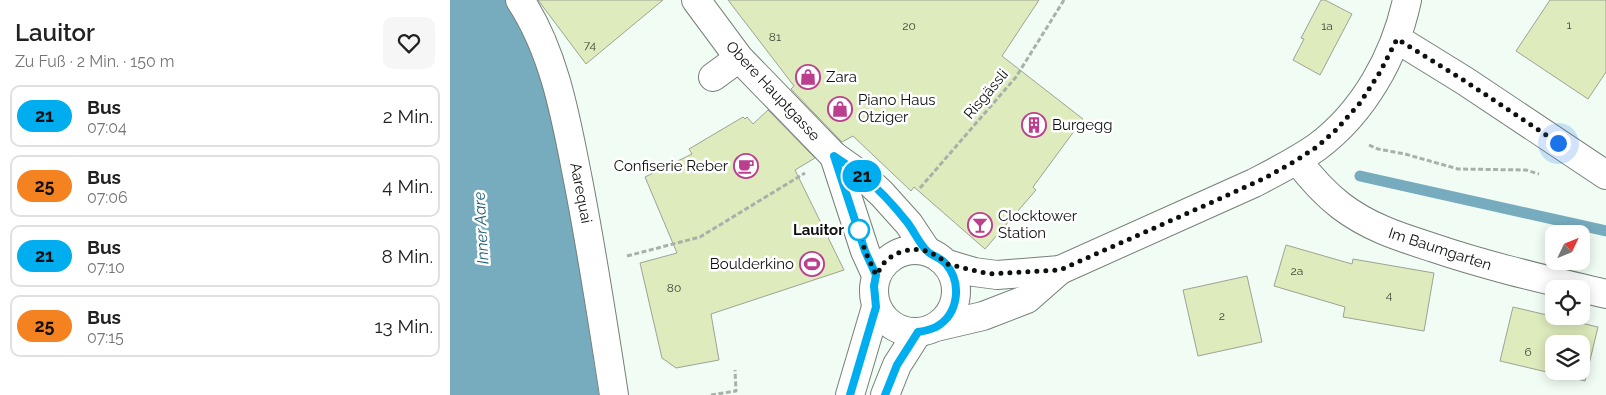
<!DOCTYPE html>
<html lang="de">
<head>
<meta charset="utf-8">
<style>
  body { margin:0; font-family:Raleway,sans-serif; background:#f6f6f6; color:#222; height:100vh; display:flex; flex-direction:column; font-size:19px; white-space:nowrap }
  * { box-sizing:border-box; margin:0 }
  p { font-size:16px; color:#767676 }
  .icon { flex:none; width:28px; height:28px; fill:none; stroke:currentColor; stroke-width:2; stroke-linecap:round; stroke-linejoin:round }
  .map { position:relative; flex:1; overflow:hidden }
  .sheet { display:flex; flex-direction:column; background:#fff; width:450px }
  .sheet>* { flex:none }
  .badge { padding:0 10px; border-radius:16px; font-size:18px; line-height:32px }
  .needle { width:32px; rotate:47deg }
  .tools { position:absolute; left:1095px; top:225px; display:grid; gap:10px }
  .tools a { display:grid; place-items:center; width:45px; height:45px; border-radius:10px; background:#fff; box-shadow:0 2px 12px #0003; font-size:25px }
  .you { position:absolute; width:25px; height:25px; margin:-12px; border:4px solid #fff; border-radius:50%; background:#1a73e8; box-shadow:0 0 0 8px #1a73e833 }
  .map>.badge { position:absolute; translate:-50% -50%; box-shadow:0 0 0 2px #fff }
  .round { display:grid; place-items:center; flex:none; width:52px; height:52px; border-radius:10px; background:#f6f6f6 }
  .headline { display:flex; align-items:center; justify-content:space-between; height:85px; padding:0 15px }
  h1 { font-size:24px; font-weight:600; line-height:38px }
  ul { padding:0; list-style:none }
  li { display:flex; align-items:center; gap:15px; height:62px; margin:0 10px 8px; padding:0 5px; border:2px solid #e0e0e0; border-radius:10px }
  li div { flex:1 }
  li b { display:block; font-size:19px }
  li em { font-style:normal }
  li .badge { min-width:55px; font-weight:700; text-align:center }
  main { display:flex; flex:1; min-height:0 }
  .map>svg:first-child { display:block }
  .water { fill:#77acbf }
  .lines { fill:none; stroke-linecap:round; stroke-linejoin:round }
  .stream { stroke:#77acbf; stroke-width:11 }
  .building { fill:#deebbc; stroke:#9ea296; fill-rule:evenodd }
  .street-casing { stroke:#747f77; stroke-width:30 }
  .secondary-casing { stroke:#747f77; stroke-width:30 }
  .path { stroke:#a7b1aa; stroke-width:3; stroke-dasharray:5 2.5; stroke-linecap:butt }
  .street { stroke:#fff; stroke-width:28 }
  .secondary { stroke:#fff; stroke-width:28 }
  .line-casing { stroke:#fff; stroke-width:11 }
  .line { stroke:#00adef; stroke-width:8 }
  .walk { stroke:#0d110e; stroke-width:5; stroke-dasharray:0 9 }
  .stop-dot { fill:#fff; stroke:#00adef; stroke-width:2.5 }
  .labels { text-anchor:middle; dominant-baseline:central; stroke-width:5; stroke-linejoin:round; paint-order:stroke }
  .number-label { font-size:12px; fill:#41483a }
  .poi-label { font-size:15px; fill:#0d110e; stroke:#fff; text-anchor:start }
  .street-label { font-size:15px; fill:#0d110e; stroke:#fff }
  .stop-label { font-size:15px; font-weight:bold; fill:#0d110e; stroke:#fff; text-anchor:end }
  .water-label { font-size:16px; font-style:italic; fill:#175d71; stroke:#fff }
</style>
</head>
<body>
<main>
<section class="sheet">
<div class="headline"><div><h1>Lauitor</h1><p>Zu Fuß · 2 Min. · 150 m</p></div><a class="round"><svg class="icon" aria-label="heart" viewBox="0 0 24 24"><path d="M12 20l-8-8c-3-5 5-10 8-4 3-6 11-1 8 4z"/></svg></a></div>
<ul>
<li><span class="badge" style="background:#00adef;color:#111">21</span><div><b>Bus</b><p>07:04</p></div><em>2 Min.</em></li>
<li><span class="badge" style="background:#f58220;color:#111">25</span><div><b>Bus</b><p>07:06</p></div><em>4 Min.</em></li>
<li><span class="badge" style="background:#00adef;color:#111">21</span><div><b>Bus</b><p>07:10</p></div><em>8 Min.</em></li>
<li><span class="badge" style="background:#f58220;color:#111">25</span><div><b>Bus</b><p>07:15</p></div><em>13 Min.</em></li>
</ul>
</section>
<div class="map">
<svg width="1156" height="395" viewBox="0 0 1156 395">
  <rect width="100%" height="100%" fill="#f1fdf4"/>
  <path class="water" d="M0,0H59C98,71 111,150 123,230C132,285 141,340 149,395H0Z"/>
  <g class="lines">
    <polyline class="stream" points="910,176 1156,231"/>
  </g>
  <g class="building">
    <polygon points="88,0 213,0 136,64"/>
    <polygon points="278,0 589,0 552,56 633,119 583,187 586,190 535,249 464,187 461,191 403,136 392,142 341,89 344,86"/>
    <polygon points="871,0 875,0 902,14 870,75 843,60 854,39 851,38"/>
    <polygon points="1100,0 1156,0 1156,72 1138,99 1066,51"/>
    <polygon points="318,110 365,158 345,170 394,270 261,314 269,360 226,368 212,358 190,263 227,253 195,177 242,154 239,149 293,117 295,119 297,117 303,124"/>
    <polygon points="836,245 902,264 903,259 984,273 974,331 893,317 895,307 824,286"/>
    <polygon points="797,276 812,342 748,356 733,290"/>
    <path d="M1063,307L1148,327L1135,381L1050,361ZM1104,344H1131V371H1104Z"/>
  </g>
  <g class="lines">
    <defs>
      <g id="street">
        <path d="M70,0C105,53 116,119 128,180C142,252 153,323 164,395"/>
        <polyline points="947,39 1015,81 1156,175"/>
        <polyline points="263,77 289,58"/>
        <path d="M847,160C860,177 874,193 891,206C920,228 950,237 984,248C1040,267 1098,280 1156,294"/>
      </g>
      <g id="secondary">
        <polyline points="246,0 289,58 384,156 415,178 432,194 459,224 477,251"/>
        <polyline points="384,156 415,251 426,275"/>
        <circle cx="465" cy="291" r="41"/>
        <polyline points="497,264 524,272 547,275 610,270"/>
        <path d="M486,327L533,316L577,299L610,270L804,183C825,172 847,161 867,147C914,112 945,56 957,0"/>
        <polyline points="400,395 426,307"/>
        <polyline points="435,395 447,365 468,332"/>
      </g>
    </defs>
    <use href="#street" class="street-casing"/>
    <use href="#secondary" class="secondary-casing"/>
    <g class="path">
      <polyline points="919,145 928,149 955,154 1008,169 1076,170 1089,174"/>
      <polyline points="470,188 566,77 614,0"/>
      <polyline points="177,256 250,237 355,173"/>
      <polyline points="261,395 286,391 285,370"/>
    </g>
    <use href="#street" class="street"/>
    <use href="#secondary" class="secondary"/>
  </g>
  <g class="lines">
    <defs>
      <path id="line" d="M400,395L426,307L424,286L426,275L415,251L384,156C394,163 405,170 415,178C431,191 445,207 457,222C464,231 469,243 477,251C482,256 490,257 496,264C512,283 509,314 486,327C480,330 474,331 468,332L447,365L435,395"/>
    </defs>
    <use href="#line" class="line-casing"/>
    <use href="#line" class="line"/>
    <polyline class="walk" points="409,230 415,251 426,275 436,260 448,253 462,249 477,251 489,257 497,264 539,274 610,270 767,200 815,178 847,160 868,146 886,130 910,103 930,72 947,39 1015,81 1108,143"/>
  </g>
  <defs>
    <symbol id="shop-ring" viewBox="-11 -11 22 22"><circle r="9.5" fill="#fff" stroke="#bc3f8f" stroke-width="1.5"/><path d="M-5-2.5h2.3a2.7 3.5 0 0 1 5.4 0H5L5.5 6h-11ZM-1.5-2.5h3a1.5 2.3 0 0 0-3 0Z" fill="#bc3f8f"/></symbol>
    <symbol id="building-ring" viewBox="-11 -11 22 22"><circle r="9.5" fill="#fff" stroke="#bc3f8f" stroke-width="1.5"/><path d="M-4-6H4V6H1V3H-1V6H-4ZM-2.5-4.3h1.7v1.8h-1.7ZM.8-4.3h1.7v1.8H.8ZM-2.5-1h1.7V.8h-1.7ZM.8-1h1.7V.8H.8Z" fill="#bc3f8f"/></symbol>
    <symbol id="cafe-ring" viewBox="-11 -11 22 22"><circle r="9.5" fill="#fff" stroke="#bc3f8f" stroke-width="1.5"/><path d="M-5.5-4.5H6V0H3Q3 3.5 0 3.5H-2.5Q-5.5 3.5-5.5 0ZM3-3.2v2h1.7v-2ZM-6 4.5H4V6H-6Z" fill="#bc3f8f"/></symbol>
    <symbol id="bar-ring" viewBox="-11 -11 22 22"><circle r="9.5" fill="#fff" stroke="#bc3f8f" stroke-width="1.5"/><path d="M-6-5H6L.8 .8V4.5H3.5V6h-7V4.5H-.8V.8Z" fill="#bc3f8f"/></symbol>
    <symbol id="stadium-ring" viewBox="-11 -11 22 22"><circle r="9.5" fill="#fff" stroke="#bc3f8f" stroke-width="1.5"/><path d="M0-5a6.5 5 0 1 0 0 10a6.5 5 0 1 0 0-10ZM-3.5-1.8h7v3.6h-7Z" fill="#bc3f8f"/></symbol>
  </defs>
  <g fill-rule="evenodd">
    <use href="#shop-ring" x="344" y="63" width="28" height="28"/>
    <use href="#shop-ring" x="376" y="95" width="28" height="28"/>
    <use href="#building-ring" x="570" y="111" width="28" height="28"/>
    <use href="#cafe-ring" x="282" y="152" width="28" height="28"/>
    <use href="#bar-ring" x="516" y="211" width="28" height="28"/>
    <use href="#stadium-ring" x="348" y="250" width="28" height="28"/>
  </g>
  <circle class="stop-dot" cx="409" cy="230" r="10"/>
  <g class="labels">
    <g class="number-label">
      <text x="1119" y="25">1</text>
      <text x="459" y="26">20</text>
      <text x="877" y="26">1a</text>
      <text x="325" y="37">81</text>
      <text x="140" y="45">74</text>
      <text x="847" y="271">2a</text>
      <text x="224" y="288">80</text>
      <text x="939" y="295">4</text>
      <text x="772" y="316">2</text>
      <text x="1078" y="352">6</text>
    </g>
    <g class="poi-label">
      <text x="376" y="77">Zara</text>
      <text x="408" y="100">Piano Haus<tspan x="408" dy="17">Otziger</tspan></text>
      <text x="602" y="125">Burgegg</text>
      <text x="278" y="166" text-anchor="end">Confiserie Reber</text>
      <text x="548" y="216">Clocktower<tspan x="548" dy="17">Station</tspan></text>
      <text x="344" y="264" text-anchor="end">Boulderkino</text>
    </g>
    <g class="street-label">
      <text transform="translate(323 91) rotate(47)">Obere Hauptgasse</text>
      <text transform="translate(536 94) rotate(-50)">Risgässli</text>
      <text transform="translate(131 193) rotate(79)">Aarequai</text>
      <text transform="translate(990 249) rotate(18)">Im Baumgarten</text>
    </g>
    <g class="stop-label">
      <text x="394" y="230">Lauitor</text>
    </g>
    <g class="water-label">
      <text transform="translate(31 228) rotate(-93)">Inner Aare</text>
    </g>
  </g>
</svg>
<div class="tools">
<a><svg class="needle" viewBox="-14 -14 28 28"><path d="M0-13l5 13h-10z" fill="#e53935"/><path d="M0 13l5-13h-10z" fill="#767676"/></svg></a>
<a><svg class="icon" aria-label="locate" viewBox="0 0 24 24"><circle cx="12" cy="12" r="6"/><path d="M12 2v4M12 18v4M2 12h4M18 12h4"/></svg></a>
<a><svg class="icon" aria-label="layers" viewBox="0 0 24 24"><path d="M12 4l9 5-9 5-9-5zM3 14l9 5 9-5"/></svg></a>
</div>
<div class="you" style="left:1108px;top:143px"></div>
<b class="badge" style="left:412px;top:176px;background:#00adef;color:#111">21</b>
</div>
</main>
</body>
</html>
